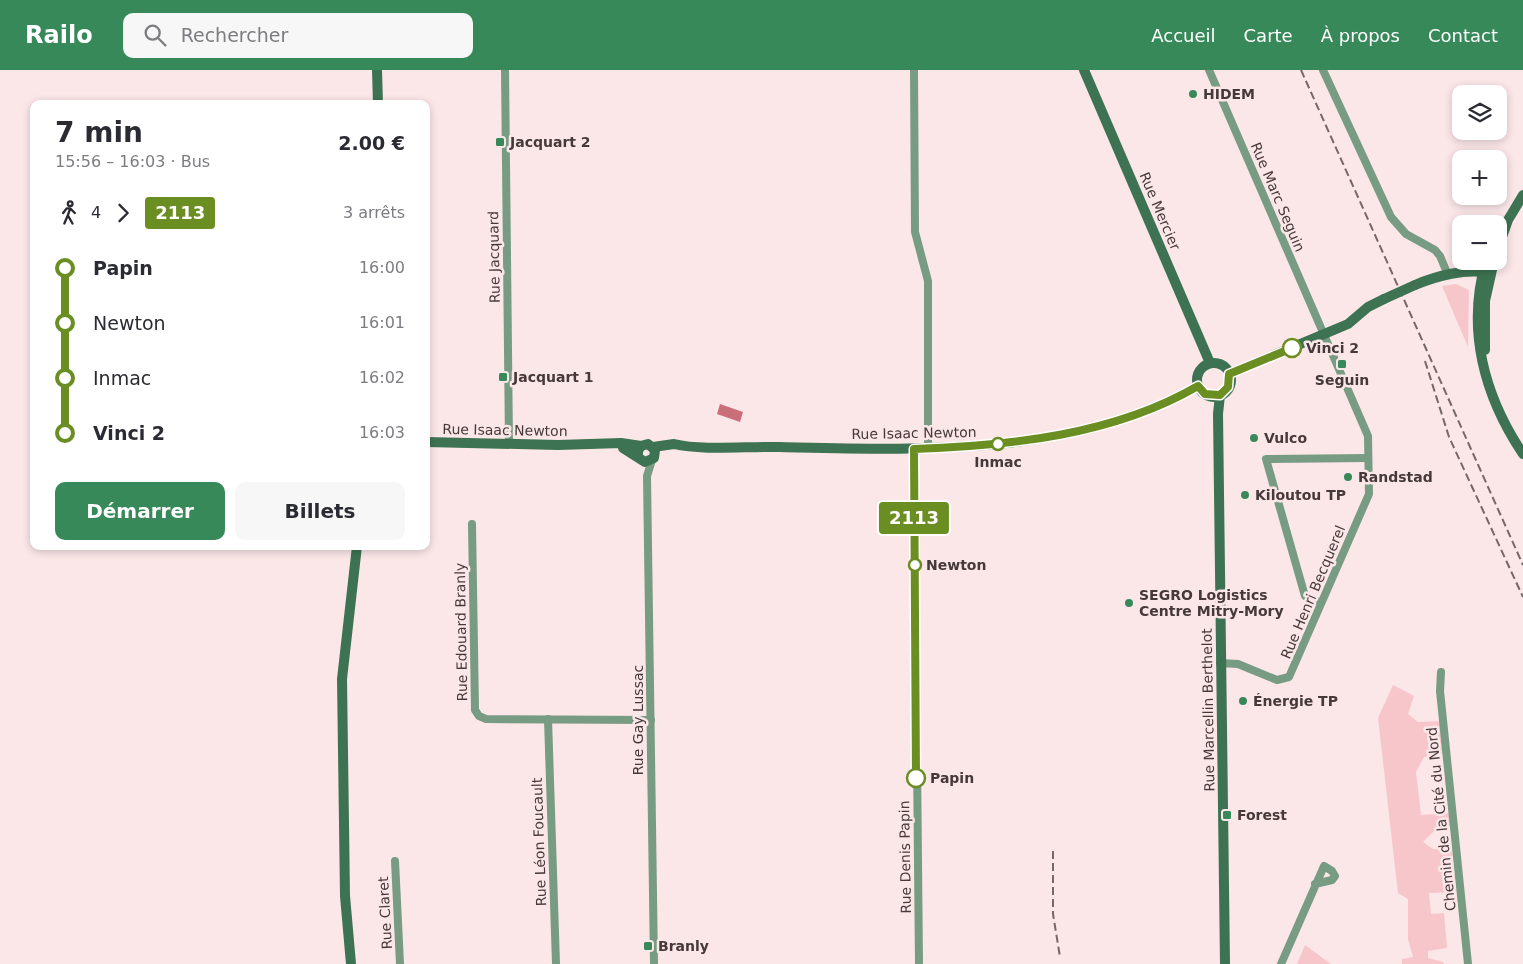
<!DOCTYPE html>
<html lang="fr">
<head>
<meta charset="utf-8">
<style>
  body { margin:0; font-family:"DejaVu Sans",sans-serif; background:#f7f7f7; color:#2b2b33; height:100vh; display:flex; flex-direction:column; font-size:19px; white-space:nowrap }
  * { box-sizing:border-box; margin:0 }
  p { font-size:16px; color:#7c7c81 }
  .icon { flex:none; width:28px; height:28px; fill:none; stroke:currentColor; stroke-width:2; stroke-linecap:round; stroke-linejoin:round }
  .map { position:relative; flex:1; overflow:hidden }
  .details { position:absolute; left:30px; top:30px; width:400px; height:450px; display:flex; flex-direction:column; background:#fff; border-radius:10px; box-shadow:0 2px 8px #0003 }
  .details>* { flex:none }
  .badge { padding:0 10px; border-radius:4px; font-size:18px; line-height:32px }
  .fabs { position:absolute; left:1452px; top:15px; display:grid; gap:10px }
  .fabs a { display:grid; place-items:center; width:55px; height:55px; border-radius:10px; background:#fff; box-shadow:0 2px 8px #0003; font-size:25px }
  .map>.badge { position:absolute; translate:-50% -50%; box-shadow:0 0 0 2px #fff }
  .legs { display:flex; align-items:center; gap:8px; height:55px; padding:0 25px; font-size:16px }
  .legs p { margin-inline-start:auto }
  .summary { display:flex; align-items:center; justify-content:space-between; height:85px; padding:0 25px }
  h1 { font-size:28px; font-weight:600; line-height:38px }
  .cta { display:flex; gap:10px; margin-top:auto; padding:10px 25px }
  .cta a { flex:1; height:58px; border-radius:10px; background:#37895a; color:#fff; font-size:20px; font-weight:600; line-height:58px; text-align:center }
  .cta a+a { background:#f7f7f7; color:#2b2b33 }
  ul { padding:0 25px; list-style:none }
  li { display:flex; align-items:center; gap:18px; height:55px; font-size:19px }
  li i { display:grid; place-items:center; width:8px; height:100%; margin:0 6px; background:currentColor }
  li i::after { content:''; width:12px; height:12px; margin:-6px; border:4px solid; border-radius:50%; background:#fff }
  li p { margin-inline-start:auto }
  li:first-child i { background:linear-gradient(#0000 50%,currentColor 0) }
  li:last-child i { background:linear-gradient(currentColor 50%,#0000 0) }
  header { display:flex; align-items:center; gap:30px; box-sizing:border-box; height:70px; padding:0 25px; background:#37895a; color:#fff }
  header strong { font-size:24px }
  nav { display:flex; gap:28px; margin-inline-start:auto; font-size:18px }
  .search { width:350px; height:45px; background:#f7f7f7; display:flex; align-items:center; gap:12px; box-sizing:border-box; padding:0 18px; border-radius:10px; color:#7c7c81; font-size:19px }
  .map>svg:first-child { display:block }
  .green { fill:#f7c6ca }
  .water { fill:#ca6e7a }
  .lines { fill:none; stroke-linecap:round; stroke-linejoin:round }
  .street { stroke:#789b83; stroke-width:8 }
  .secondary { stroke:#3d7352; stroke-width:10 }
  .rail { stroke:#766768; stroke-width:2; stroke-dasharray:8 4; stroke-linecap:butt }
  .secondary-bridge { stroke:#3d7352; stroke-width:10 }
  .line-1-casing { stroke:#fff; stroke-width:11 }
  .line-1 { stroke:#6b8e23; stroke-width:8 }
  .poi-dot { fill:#37895a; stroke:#fbe6e8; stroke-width:2 }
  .stop-1-dot { fill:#fff; stroke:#6b8e23; stroke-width:2.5 }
  .labels { text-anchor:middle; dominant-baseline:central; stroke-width:5; stroke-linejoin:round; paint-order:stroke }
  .poi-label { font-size:14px; font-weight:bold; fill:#46393a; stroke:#fbe6e8; text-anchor:start }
  .street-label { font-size:14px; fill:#46393a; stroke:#fbe6e8 }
  .stop-label { font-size:14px; font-weight:bold; fill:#46393a; stroke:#fbe6e8; text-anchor:start }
</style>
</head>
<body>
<header>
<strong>Railo</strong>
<div class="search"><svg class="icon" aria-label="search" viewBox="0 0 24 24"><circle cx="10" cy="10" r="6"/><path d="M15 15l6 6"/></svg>Rechercher</div>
<nav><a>Accueil</a><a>Carte</a><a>À propos</a><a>Contact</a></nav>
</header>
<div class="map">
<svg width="1523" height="894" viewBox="0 0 1523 894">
  <rect width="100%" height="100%" fill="#fbe6e8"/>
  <g class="green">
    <polygon points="1456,214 1469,220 1468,277 1442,216"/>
    <polygon points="1393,615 1414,626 1408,644 1418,652 1442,651 1445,683 1424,687 1416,702 1421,745 1451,743 1453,755 1434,761 1423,772 1433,779 1452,780 1456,822 1429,823 1431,844 1444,843 1447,878 1428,881 1428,888 1443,892 1444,894 1402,894 1402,889 1413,887 1408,869 1408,829 1398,823 1378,648"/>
    <polygon points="1305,875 1331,894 1297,894"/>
  </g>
  <polygon class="water" points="720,334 743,342 740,352 717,344"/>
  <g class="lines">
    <g class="street">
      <polyline points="505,0 509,373"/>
      <polyline points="914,0 915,162 928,211 928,379"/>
      <polyline points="1209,0 1368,366 1369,424 1289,607 1277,610 1238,594 1220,593"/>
      <polyline points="1323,0 1391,147 1406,164 1435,180 1440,186 1448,205"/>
      <polyline points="914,379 919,894"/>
      <polyline points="652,390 647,406 654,894"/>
      <polyline points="472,454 475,640 479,646 486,649 651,650"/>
      <polyline points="1321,533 1305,526 1266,389 1368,388"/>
      <polyline points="1441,602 1440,621 1468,894"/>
      <polyline points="548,649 556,894"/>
      <polyline points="395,791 400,894"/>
      <polyline points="1281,894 1324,796 1332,801 1335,806 1332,810 1315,814"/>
    </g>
    <g class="secondary">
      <polyline points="377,0 378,34"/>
      <polyline points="1084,0 1210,293"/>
      <polyline points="1499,175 1508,150 1523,125"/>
      <path d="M1486,191C1466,259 1484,326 1523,384"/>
      <path d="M1415,215C1436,206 1466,198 1489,203"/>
      <polyline points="1485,280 1485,231 1494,191"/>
      <circle cx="1214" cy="310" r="17"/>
      <polyline points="1229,304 1348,254 1368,237 1384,229"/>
      <polyline points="1220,325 1218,344 1225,894"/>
      <polyline points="426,372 558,375 621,373 641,376"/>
      <path d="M653,377L674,374C703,381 748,376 779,377C917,380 1075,387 1198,316"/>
      <polyline points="623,378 645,392 654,388 655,380 648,374 641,376 638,381 638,386"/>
      <polyline points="351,894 345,826 342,609 357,476"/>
    </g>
    <g class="rail">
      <polyline points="1301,0 1523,495"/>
      <polyline points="1425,291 1449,367 1523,527"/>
      <polyline points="1053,781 1053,844 1060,887"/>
    </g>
    <polyline class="secondary-bridge" points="1384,229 1415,215"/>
  </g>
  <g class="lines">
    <defs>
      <path id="line-1" d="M916,708L914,379C1009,376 1114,365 1198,316L1205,324L1220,325L1228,317L1229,304L1292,278"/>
    </defs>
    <use href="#line-1" class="line-1-casing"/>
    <use href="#line-1" class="line-1"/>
  </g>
  <g class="poi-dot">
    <circle cx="1193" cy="24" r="5"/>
    <rect x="495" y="67" width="10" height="10" rx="2.5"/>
    <rect x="1337" y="289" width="10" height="10" rx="2.5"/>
    <rect x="498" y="302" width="10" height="10" rx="2.5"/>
    <circle cx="1254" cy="368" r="5"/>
    <circle cx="1348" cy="407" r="5"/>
    <circle cx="1245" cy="425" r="5"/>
    <circle cx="1129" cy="533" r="5"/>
    <circle cx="1243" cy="631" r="5"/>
    <rect x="1222" y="740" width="10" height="10" rx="2.5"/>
    <rect x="643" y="871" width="10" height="10" rx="2.5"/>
  </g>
  <g class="stop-1-dot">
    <circle cx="1292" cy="278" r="9"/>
    <circle cx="998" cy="374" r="6"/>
    <circle cx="915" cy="495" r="6"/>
    <circle cx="916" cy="708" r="9"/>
  </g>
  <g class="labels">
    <g class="poi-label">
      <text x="1203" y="24">HIDEM</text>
      <text x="510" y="72">Jacquart 2</text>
      <text x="513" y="307">Jacquart 1</text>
      <text x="1342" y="310" text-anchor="middle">Seguin</text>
      <text x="1264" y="368">Vulco</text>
      <text x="1358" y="407">Randstad</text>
      <text x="1255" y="425">Kiloutou TP</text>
      <text x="1139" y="525">SEGRO Logistics<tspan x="1139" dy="16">Centre Mitry-Mory</tspan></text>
      <text x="1253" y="631">Énergie TP</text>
      <text x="1237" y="745">Forest</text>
      <text x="658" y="876">Branly</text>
    </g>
    <g class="street-label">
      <text transform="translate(1278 127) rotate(67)">Rue Marc Seguin</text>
      <text transform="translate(1160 141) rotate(67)">Rue Mercier</text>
      <text transform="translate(494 187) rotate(-91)">Rue Jacquard</text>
      <text transform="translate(505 360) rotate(1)">Rue Isaac Newton</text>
      <text transform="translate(914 363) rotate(-1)">Rue Isaac Newton</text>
      <text transform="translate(1313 522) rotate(-67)">Rue Henri Becquerel</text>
      <text transform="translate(461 562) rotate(-91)">Rue Edouard Branly</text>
      <text transform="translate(1208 640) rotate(-91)">Rue Marcellin Berthelot</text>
      <text transform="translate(638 650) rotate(-90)">Rue Gay Lussac</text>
      <text transform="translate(1441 749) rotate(-96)">Chemin de la Cité du Nord</text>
      <text transform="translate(539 772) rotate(-92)">Rue Léon Foucault</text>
      <text transform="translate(905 787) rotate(-91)">Rue Denis Papin</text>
      <text transform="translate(385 843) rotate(-93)">Rue Claret</text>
    </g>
    <g class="stop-label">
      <text x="1306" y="278">Vinci 2</text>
      <text x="998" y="392" text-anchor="middle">Inmac</text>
      <text x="926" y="495">Newton</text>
      <text x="930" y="708">Papin</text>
    </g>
  </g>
</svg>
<div class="fabs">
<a><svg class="icon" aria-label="layers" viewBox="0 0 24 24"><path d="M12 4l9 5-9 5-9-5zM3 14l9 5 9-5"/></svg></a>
<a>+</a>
<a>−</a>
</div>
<b class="badge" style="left:914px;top:448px;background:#6b8e23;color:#fff">2113</b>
<section class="details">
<div class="summary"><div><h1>7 min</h1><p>15:56 – 16:03 · Bus</p></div><b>2.00 €</b></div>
<div class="legs"><svg class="icon" aria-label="walk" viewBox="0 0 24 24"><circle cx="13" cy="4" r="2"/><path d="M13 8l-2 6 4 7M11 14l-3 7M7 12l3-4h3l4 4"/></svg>4<svg class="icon" aria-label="forward" viewBox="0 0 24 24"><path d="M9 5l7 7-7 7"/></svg><b class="badge" style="background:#6b8e23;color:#fff">2113</b><p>3 arrêts</p></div>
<ul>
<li><i style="color:#6b8e23"></i><b>Papin</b><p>16:00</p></li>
<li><i style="color:#6b8e23"></i><span>Newton</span><p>16:01</p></li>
<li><i style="color:#6b8e23"></i><span>Inmac</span><p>16:02</p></li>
<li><i style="color:#6b8e23"></i><b>Vinci 2</b><p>16:03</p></li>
</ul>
<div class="cta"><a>Démarrer</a><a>Billets</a></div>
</section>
</div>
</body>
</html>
